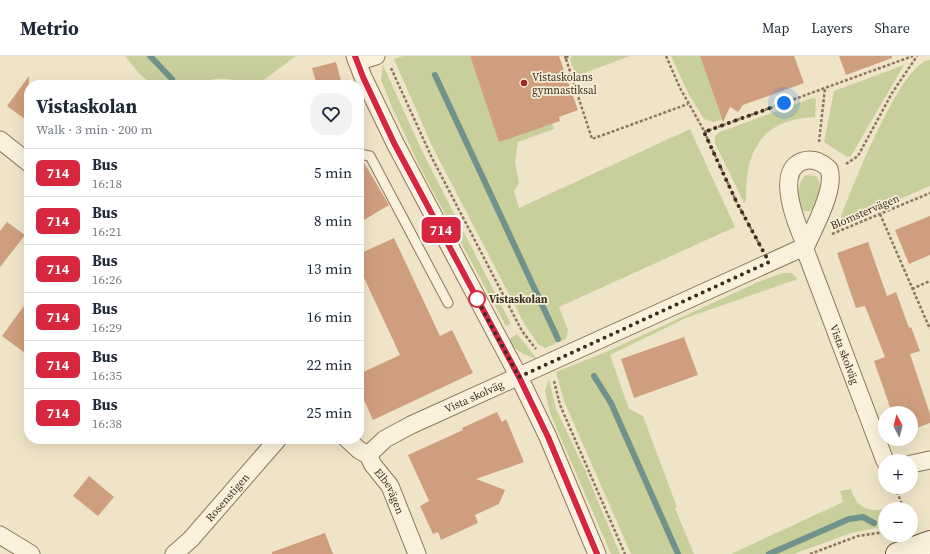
<!DOCTYPE html>
<html lang="en">
<head>
<meta charset="utf-8">
<style>
  body { margin:0; font-family:"Source Serif 4",serif; background:#f2f2f3; color:#1f2937; height:100vh; display:flex; flex-direction:column; font-size:15px; white-space:nowrap }
  * { box-sizing:border-box; margin:0 }
  p { font-size:13px; color:#747a83 }
  .icon { flex:none; width:22px; height:22px; fill:none; stroke:currentColor; stroke-width:2; stroke-linecap:round; stroke-linejoin:round }
  .map { position:relative; flex:1; overflow:hidden }
  .drawer { position:absolute; left:24px; top:24px; width:340px; height:364px; display:flex; flex-direction:column; background:#fff; border-radius:16px; box-shadow:0 4px 16px #0002 }
  .drawer>* { flex:none }
  .badge { padding:0 8px; border-radius:6px; font-size:14px; line-height:26px }
  .needle { width:26px; rotate:353deg }
  .tools { position:absolute; left:878px; top:350px; display:grid; gap:8px }
  .tools a { display:grid; place-items:center; width:40px; height:40px; border-radius:50%; background:#fff; box-shadow:0 4px 16px #0002; font-size:20px }
  .you { position:absolute; width:20px; height:20px; margin:-10px; border:3px solid #fff; border-radius:50%; background:#1a73e8; box-shadow:0 0 0 6px #1a73e833 }
  .map>.badge { position:absolute; translate:-50% -50%; box-shadow:0 0 0 2px #fff }
  .round { display:grid; place-items:center; flex:none; width:42px; height:42px; border-radius:16px; background:#f2f2f3 }
  .overview { display:flex; align-items:center; justify-content:space-between; height:68px; padding:0 12px }
  h1 { font-size:19px; font-weight:700; line-height:30px }
  ul { padding:0; list-style:none }
  li { display:flex; align-items:center; gap:12px; height:48px; padding:0 12px; border-top:1px solid #e0e1e3 }
  li div { flex:1 }
  li b { display:block; font-size:15px }
  li em { font-style:normal }
  li .badge { min-width:44px; font-weight:700; text-align:center }
  header { display:flex; align-items:center; gap:24px; box-sizing:border-box; height:56px; padding:0 20px; background:#fff; border-bottom:1px solid #e0e1e3 }
  header strong { font-size:19px }
  nav { display:flex; gap:22px; margin-inline-start:auto; font-size:14px }
  .map>svg:first-child { display:block }
  .green { fill:#c9cf9b }
  .lines { fill:none; stroke-linecap:round; stroke-linejoin:round }
  .stream { stroke:#6f938a; stroke-width:6 }
  .building { fill:#cf9f7d }
  .lane-casing { stroke:#8d765c; stroke-width:11 }
  .street-casing { stroke:#8d765c; stroke-width:19 }
  .secondary-casing { stroke:#6f573f; stroke-width:24 }
  .path { stroke:#8d765c; stroke-width:2.5; stroke-dasharray:3 2; stroke-linecap:butt }
  .lane { stroke:#faf1dc; stroke-width:9 }
  .street { stroke:#faf1dc; stroke-width:17 }
  .secondary { stroke:#faf1dc; stroke-width:22 }
  .line-casing { stroke:#fff; stroke-width:9 }
  .line { stroke:#d7263d; stroke-width:6 }
  .walk { stroke:#3d2e20; stroke-width:4; stroke-dasharray:0 7.2 }
  .poi-dot { fill:#9e2a2b; stroke:#f7eed8; stroke-width:1.5 }
  .stop-dot { fill:#fff; stroke:#d7263d; stroke-width:2 }
  .labels { text-anchor:middle; dominant-baseline:central; stroke-width:3.5; stroke-linejoin:round; paint-order:stroke }
  .poi-label { font-size:11px; fill:#3d2e20; stroke:#f7eed8; text-anchor:start }
  .street-label { font-size:11px; fill:#3d2e20; stroke:#f7eed8 }
  .stop-label { font-size:11px; font-weight:bold; fill:#3d2e20; stroke:#f7eed8; text-anchor:start }
</style>
</head>
<body>
<header>
<strong>Metrio</strong>
<nav><a>Map</a><a>Layers</a><a>Share</a></nav>
</header>
<div class="map">
<svg width="930" height="498" viewBox="0 0 930 498">
  <rect width="100%" height="100%" fill="#f0e4c8"/>
  <g class="green">
    <path d="M125,0H296L257,29H242C226,11 176,38 154,28C141,22 134,11 125,0Z"/>
    <polygon points="403,0 470,0 499,85 552,67 554,73 518,86 515,106 519,127 514,135 519,152 690,73 735,171 559,251 568,274 566,283 545,292 538,288 525,269 432,90 394,3"/>
    <polygon points="572,0 630,0 576,20 570,3"/>
    <polygon points="671,0 700,0 722,64 713,66 704,63 689,39"/>
    <path d="M930,4V130L843,167L841,160C852,133 901,5 930,4Z"/>
    <polygon points="383,9 423,97 511,268 506,270 460,185 456,187 454,175 419,109 391,49 381,24"/>
    <polygon points="904,9 851,100 847,101 824,86 834,35"/>
    <path d="M812,42H815L816,44L815,61C761,63 745,95 746,145L744,147L715,87V80L720,76Z"/>
    <path d="M806,119L816,120C824,130 818,143 814,153C794,165 794,128 806,119Z"/>
    <polygon points="783,217 792,217 798,223 686,262 610,299 629,353 643,360 677,451 675,452 694,498 631,498 564,345 556,316 606,296 758,226"/>
    <polygon points="517,278 537,303 523,298 505,285"/>
    <polygon points="549,323 556,353 585,414 620,498 611,498 550,357 545,335"/>
    <path d="M851,433C855,450 868,457 885,453V470L851,477L794,498H731L843,446L840,435Z"/>
  </g>
  <g class="lines">
    <g class="stream">
      <polyline points="150,0 172,23"/>
      <polyline points="435,19 558,283"/>
      <polyline points="594,320 611,347 678,498"/>
      <polyline points="769,498 849,463 863,461 874,467"/>
    </g>
  </g>
  <g class="building">
    <polygon points="470,0 559,0 578,54 559,61 560,65 499,86"/>
    <polygon points="700,0 794,0 804,27 743,49 738,56 730,51 723,66"/>
    <polygon points="839,0 892,0 892,2 846,19"/>
    <polygon points="336,6 342,29 317,29 312,12"/>
    <polygon points="29,20 29,66 7,50"/>
    <polygon points="359,104 363,105 389,149 359,167"/>
    <polygon points="930,160 930,199 909,208 895,174"/>
    <polygon points="7,166 25,179 0,211 0,175"/>
    <polygon points="394,182 440,280 452,274 473,317 373,364 359,333 359,318 400,299 359,211 359,198"/>
    <polygon points="868,186 887,240 896,236 909,272 911,271 920,295 910,298 930,358 930,367 911,374 911,357 892,357 874,305 885,301 865,250 856,252 837,197"/>
    <polygon points="29,243 29,300 2,280"/>
    <polygon points="684,281 698,319 634,342 621,303"/>
    <polygon points="497,356 502,366 506,363 524,406 476,423 505,434 499,448 475,459 478,467 441,484 438,476 433,478 420,450 429,445 408,399 463,374 462,372"/>
    <polygon points="89,420 114,441 98,460 73,440"/>
    <polygon points="325,477 333,498 272,498 272,496"/>
  </g>
  <g class="lines">
    <defs>
      <polyline id="lane" points="359,98 370,100 448,247"/>
      <g id="street">
        <polyline points="355,0 363,21 395,87 519,321 548,381 597,498"/>
        <polyline points="357,6 376,0"/>
        <polyline points="0,84 29,107"/>
        <path id="s1" d="M806,190C798,172 773,115 803,105C813,102 822,106 829,113C836,133 814,171 806,190L804,191L885,405"/>
        <path id="s2" d="M347,383L359,394L368,399L373,409L390,430L417,498"/>
        <path id="s3" d="M368,399L385,383L411,369L804,191"/>
        <polyline points="911,408 930,404"/>
        <polyline points="0,479 31,498"/>
        <path id="s4" d="M174,498L191,483L278,383"/>
      </g>
      <polyline id="secondary" points="897,498 930,486"/>
    </defs>
    <use href="#lane" class="lane-casing"/>
    <use href="#street" class="street-casing"/>
    <use href="#secondary" class="secondary-casing"/>
    <g class="path">
      <polyline points="565,0 566,3 568,0"/>
      <polyline points="666,0 680,32 702,71 737,147 761,191"/>
      <polyline points="566,3 592,83 688,48"/>
      <polyline points="391,12 432,102 522,275 536,293"/>
      <polyline points="704,76 913,0"/>
      <polyline points="819,86 825,32"/>
      <polyline points="846,108 858,100 892,37 917,0"/>
      <polyline points="880,158 930,273"/>
      <polyline points="832,178 930,137"/>
      <polyline points="912,233 930,225"/>
      <polyline points="554,325 560,349 625,498"/>
      <polyline points="895,431 904,453"/>
      <polyline points="810,498 858,480 885,476"/>
    </g>
    <use href="#lane" class="lane"/>
    <use href="#street" class="street"/>
    <use href="#secondary" class="secondary"/>
  </g>
  <g class="lines">
    <defs>
      <polyline id="line" points="355,0 363,21 394,87 519,321 548,381 597,498"/>
    </defs>
    <use href="#line" class="line-casing"/>
    <use href="#line" class="line"/>
    <polyline class="walk" points="477,243 474,238 519,321 769,206 737,147 704,76 784,47"/>
  </g>
  <circle class="poi-dot" cx="524" cy="27" r="4"/>
  <circle class="stop-dot" cx="477" cy="243" r="8"/>
  <g class="labels">
    <g class="poi-label">
      <text x="532" y="21">Vistaskolans<tspan x="532" dy="13">gymnastiksal</tspan></text>
    </g>
    <g class="street-label">
      <text transform="translate(865 156) rotate(-23)">Blomstervägen</text>
      <text stroke="none"><textPath href="#s1" startOffset="321">Vista skolväg</textPath></text>
      <text stroke="none"><textPath href="#s3" startOffset="122">Vista skolväg</textPath></text>
      <text stroke="none"><textPath href="#s2" startOffset="69">Elbevägen</textPath></text>
      <text stroke="none"><textPath href="#s4" startOffset="78">Rosenstigen</textPath></text>
    </g>
    <g class="stop-label">
      <text x="489" y="243">Vistaskolan</text>
    </g>
  </g>
</svg>
<div class="tools">
<a><svg class="needle" viewBox="-14 -14 28 28"><path d="M0-13l5 13h-10z" fill="#e53935"/><path d="M0 13l5-13h-10z" fill="#747a83"/></svg></a>
<a>+</a>
<a>−</a>
</div>
<div class="you" style="left:784px;top:47px"></div>
<b class="badge" style="left:441px;top:174px;background:#d7263d;color:#fff">714</b>
<section class="drawer">
<div class="overview"><div><h1>Vistaskolan</h1><p>Walk · 3 min · 200 m</p></div><a class="round"><svg class="icon" aria-label="heart" viewBox="0 0 24 24"><path d="M12 20l-8-8c-3-5 5-10 8-4 3-6 11-1 8 4z"/></svg></a></div>
<ul>
<li><span class="badge" style="background:#d7263d;color:#fff">714</span><div><b>Bus</b><p>16:18</p></div><em>5 min</em></li>
<li><span class="badge" style="background:#d7263d;color:#fff">714</span><div><b>Bus</b><p>16:21</p></div><em>8 min</em></li>
<li><span class="badge" style="background:#d7263d;color:#fff">714</span><div><b>Bus</b><p>16:26</p></div><em>13 min</em></li>
<li><span class="badge" style="background:#d7263d;color:#fff">714</span><div><b>Bus</b><p>16:29</p></div><em>16 min</em></li>
<li><span class="badge" style="background:#d7263d;color:#fff">714</span><div><b>Bus</b><p>16:35</p></div><em>22 min</em></li>
<li><span class="badge" style="background:#d7263d;color:#fff">714</span><div><b>Bus</b><p>16:38</p></div><em>25 min</em></li>
</ul>
</section>
</div>
</body>
</html>
